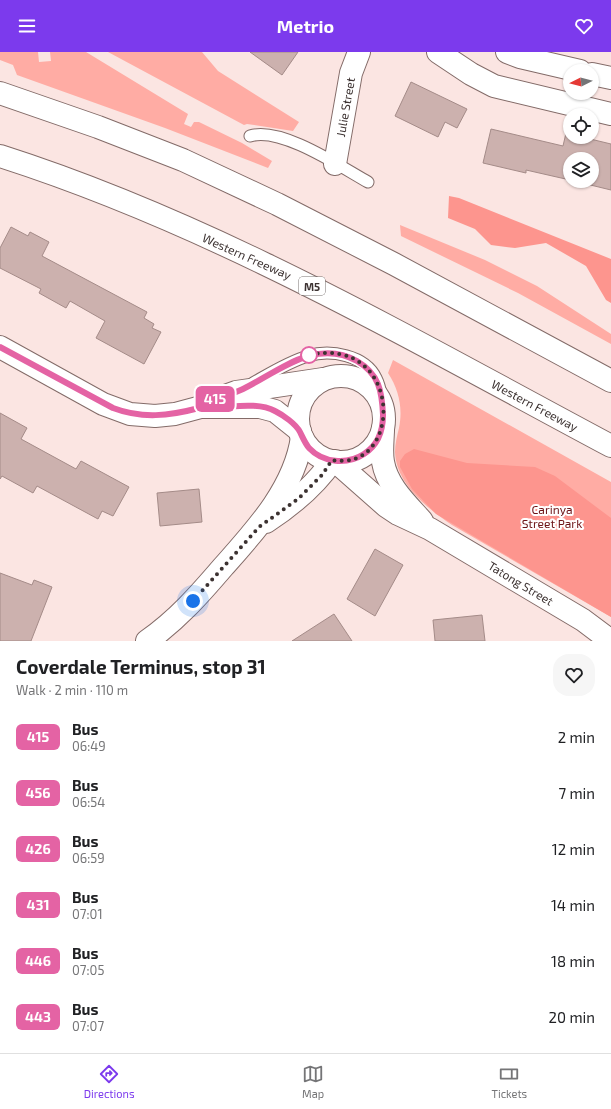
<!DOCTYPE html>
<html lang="en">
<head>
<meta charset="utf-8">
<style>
  body { margin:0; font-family:"Exo 2",sans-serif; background:#f6f6f6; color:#202124; height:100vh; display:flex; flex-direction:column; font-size:15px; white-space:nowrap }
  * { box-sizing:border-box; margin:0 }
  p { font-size:13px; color:#757577 }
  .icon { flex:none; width:22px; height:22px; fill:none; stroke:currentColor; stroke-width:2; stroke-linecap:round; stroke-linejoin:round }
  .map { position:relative; height:589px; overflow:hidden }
  .side { display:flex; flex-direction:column; background:#fff; flex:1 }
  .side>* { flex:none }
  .badge { padding:0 8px; border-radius:6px; font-size:14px; line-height:26px }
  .needle { width:26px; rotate:264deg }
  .fabs { position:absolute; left:563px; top:12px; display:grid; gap:8px }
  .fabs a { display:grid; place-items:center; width:36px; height:36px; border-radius:50%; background:#fff; box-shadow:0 1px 3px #0004; font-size:20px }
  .you { position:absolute; width:20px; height:20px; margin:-10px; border:3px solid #fff; border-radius:50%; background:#1a73e8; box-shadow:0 0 0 6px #1a73e833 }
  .map>.badge { position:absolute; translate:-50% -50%; box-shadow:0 0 0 2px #fff }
  .round { display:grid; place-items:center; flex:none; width:42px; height:42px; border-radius:16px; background:#f6f6f6 }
  .headline { display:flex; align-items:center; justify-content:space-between; height:68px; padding:0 16px }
  h1 { font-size:19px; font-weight:700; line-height:30px }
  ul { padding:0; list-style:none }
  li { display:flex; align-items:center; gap:12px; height:56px; padding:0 16px }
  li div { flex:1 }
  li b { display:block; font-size:15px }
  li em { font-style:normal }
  li .badge { min-width:44px; font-weight:700; text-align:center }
  header { display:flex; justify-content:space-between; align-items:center; height:52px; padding:0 16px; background:#7c3aed; color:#fff; font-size:18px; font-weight:700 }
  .dock { display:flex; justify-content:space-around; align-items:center; height:56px; border-top:1px solid #e0e0e0; background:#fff; font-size:11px; color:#757577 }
  .dock a { display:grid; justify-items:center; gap:2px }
  .dock .active { color:#7c3aed }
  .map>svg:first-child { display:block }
  .green { fill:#ffaca4 }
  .forest { fill:#fd958e }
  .building { fill:#ccb1ae; stroke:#a48b88 }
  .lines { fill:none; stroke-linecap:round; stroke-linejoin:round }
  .service-casing { stroke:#836b68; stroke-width:13 }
  .minor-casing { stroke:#836b68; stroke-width:24 }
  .motorway-casing { stroke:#836b68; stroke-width:24 }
  .service { stroke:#fff; stroke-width:11 }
  .minor { stroke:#fff; stroke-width:22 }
  .motorway { stroke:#fff; stroke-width:22 }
  .line-casing { stroke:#fff; stroke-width:9 }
  .line { stroke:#e463a4; stroke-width:6 }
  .walk { stroke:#3c3231; stroke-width:4; stroke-dasharray:0 7.2 }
  .stop-dot { fill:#fff; stroke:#e463a4; stroke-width:2 }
  .labels { text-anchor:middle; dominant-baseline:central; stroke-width:4; stroke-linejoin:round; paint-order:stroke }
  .shield { fill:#fff; stroke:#76706f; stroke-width:1 }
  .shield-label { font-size:11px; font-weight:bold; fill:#3c3231 }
  .street-label { font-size:12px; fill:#3c3231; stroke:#fff }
  .park-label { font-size:12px; fill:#6d1316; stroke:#fff }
</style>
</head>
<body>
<header><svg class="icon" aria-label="menu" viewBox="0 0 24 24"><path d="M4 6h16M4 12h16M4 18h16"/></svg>Metrio<svg class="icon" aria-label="heart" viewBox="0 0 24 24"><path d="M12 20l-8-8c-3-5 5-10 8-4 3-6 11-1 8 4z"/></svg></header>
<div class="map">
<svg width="611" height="589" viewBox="0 0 611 589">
  <rect width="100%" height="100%" fill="#fbe5e2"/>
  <g class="green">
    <polygon points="0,0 38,0 39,10 51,9 50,0 86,0 188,62 184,72 191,75 194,70 199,70 242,91 272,109 268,116 165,76 17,23 13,13 0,8"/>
    <polygon points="108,0 202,0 218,19 299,70 293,79 247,72 244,73"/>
    <polygon points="400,173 485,208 537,234 611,282 611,292 518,241 401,184"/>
    <path d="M393,308L611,430V565L452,473C428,457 396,432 395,400C395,392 397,384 399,376C403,356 399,338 388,321Z"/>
  </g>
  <g class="forest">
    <polygon points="449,144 459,146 611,207 611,251 606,248 586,214 546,191 515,196 491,193 475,177 448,166"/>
    <polygon points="414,397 467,411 535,415 555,424 611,466 611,565 436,462 412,437 400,415 400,409 405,402"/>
  </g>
  <g class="building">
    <polygon points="250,0 298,0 282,23"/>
    <polygon points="411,30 467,57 457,76 445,70 438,85 395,64"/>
    <polygon points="491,77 563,94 566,81 570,82 570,85 582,85 611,92 611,138 574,129 592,129 592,107 570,107 570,128 526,118 526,121 483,111"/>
    <polygon points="11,175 28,184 30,180 49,190 42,204 147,260 144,266 154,272 152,276 161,280 144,312 96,286 105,269 70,249 66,256 39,241 41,237 0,216 0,196"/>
    <polygon points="0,361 27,376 21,387 76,417 81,409 129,435 113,464 102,459 98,467 37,434 33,441 2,424 0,427"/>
    <polygon points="199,437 202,470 160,474 157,441"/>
    <polygon points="375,497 403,513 375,564 347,547"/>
    <polygon points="0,521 32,533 34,528 52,535 31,589 0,589"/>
    <polygon points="334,562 352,589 292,589"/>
    <polygon points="482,563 485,589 435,589 433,568"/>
  </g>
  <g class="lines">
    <defs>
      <g id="service">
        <path d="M250,84C281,74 341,115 368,130"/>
        <path d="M253,331C271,321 288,310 308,304C330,297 365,303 376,326C382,338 382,352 383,365"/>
      </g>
      <g id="minor">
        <polyline points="438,0 471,22 494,34 611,62"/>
        <polyline points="507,0 520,5 580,19"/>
        <polyline points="592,22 611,26"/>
        <polyline points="335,112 351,21 359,0"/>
        <polyline points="0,295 103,352 130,362 155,364 175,362 201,355 260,355 275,359 300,379"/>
        <circle cx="341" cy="367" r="43"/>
        <polyline points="214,348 236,340 323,327"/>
        <path d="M383,376C383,387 381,399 383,410C387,434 407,452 422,469"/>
        <polyline points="335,409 386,454 398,462 430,477 583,568 611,589"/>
        <path d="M266,470C292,453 315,434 332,409"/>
        <path d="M147,589C177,568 199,543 223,515C256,478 295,436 302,385"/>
      </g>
      <g id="motorway">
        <polyline points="0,41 98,75 183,108 277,152 394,212 611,329"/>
        <path d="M0,104C216,173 412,288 611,394"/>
      </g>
    </defs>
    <use href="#service" class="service-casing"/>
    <use href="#minor" class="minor-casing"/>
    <use href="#motorway" class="motorway-casing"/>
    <use href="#service" class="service"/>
    <use href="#minor" class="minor"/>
    <use href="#motorway" class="motorway"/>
  </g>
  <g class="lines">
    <defs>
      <path id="line" d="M0,295L113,356C142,367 169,364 199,356C203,354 207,351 212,349C222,344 233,342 243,337C279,319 316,286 357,309C379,322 382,339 383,363C383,378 378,393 364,402C347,413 323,411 309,396C305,391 303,386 300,380C296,372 283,363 275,359C258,350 233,355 215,355"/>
    </defs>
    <use href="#line" class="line-casing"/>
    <use href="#line" class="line"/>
    <path class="walk" d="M193,549L259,475L298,447L322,423L332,408C405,421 403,282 309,303"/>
  </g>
  <circle class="stop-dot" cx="309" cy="303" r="8"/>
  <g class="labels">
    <rect class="shield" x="299" y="225" width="26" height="18" rx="3"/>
    <g class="shield-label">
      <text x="312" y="234">M5</text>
    </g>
    <g class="street-label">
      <text transform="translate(345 55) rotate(-80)">Julie Street</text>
      <text transform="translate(247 204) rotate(24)">Western Freeway</text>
      <text transform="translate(535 353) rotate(28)">Western Freeway</text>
      <text transform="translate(521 531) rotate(31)">Tatong Street</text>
    </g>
    <g class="park-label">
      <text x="552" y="457">Carinya<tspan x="552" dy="14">Street Park</tspan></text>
    </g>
  </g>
</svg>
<div class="fabs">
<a><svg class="needle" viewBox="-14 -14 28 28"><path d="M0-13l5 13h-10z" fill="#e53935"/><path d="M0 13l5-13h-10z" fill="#757577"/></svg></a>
<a><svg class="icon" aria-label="locate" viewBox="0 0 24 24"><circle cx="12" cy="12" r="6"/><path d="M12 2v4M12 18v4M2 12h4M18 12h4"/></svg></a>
<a><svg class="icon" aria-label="layers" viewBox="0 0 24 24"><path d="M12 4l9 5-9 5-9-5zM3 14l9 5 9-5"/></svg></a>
</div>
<div class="you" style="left:193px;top:549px"></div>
<b class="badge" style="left:215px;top:347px;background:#e463a4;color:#fff">415</b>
</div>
<section class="side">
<div class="headline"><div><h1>Coverdale Terminus, stop 31</h1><p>Walk · 2 min · 110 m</p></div><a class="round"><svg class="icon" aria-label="heart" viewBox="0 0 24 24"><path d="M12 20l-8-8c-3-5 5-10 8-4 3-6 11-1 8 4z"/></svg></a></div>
<ul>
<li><span class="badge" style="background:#e463a4;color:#fff">415</span><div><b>Bus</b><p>06:49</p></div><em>2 min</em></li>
<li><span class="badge" style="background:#e463a4;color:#fff">456</span><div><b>Bus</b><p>06:54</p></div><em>7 min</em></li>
<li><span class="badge" style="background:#e463a4;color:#fff">426</span><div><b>Bus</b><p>06:59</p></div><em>12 min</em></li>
<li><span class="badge" style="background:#e463a4;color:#fff">431</span><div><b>Bus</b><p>07:01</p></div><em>14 min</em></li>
<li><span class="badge" style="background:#e463a4;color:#fff">446</span><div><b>Bus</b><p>07:05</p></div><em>18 min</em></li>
<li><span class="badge" style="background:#e463a4;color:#fff">443</span><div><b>Bus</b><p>07:07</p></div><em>20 min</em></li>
</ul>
</section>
<nav class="dock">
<a class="active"><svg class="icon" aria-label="directions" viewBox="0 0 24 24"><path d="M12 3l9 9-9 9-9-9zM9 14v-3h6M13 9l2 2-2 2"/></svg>Directions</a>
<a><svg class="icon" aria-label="map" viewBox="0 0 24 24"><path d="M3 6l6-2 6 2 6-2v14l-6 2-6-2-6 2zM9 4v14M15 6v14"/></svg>Map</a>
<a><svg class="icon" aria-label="tickets" viewBox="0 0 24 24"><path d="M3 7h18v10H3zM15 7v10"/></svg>Tickets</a>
</nav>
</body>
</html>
